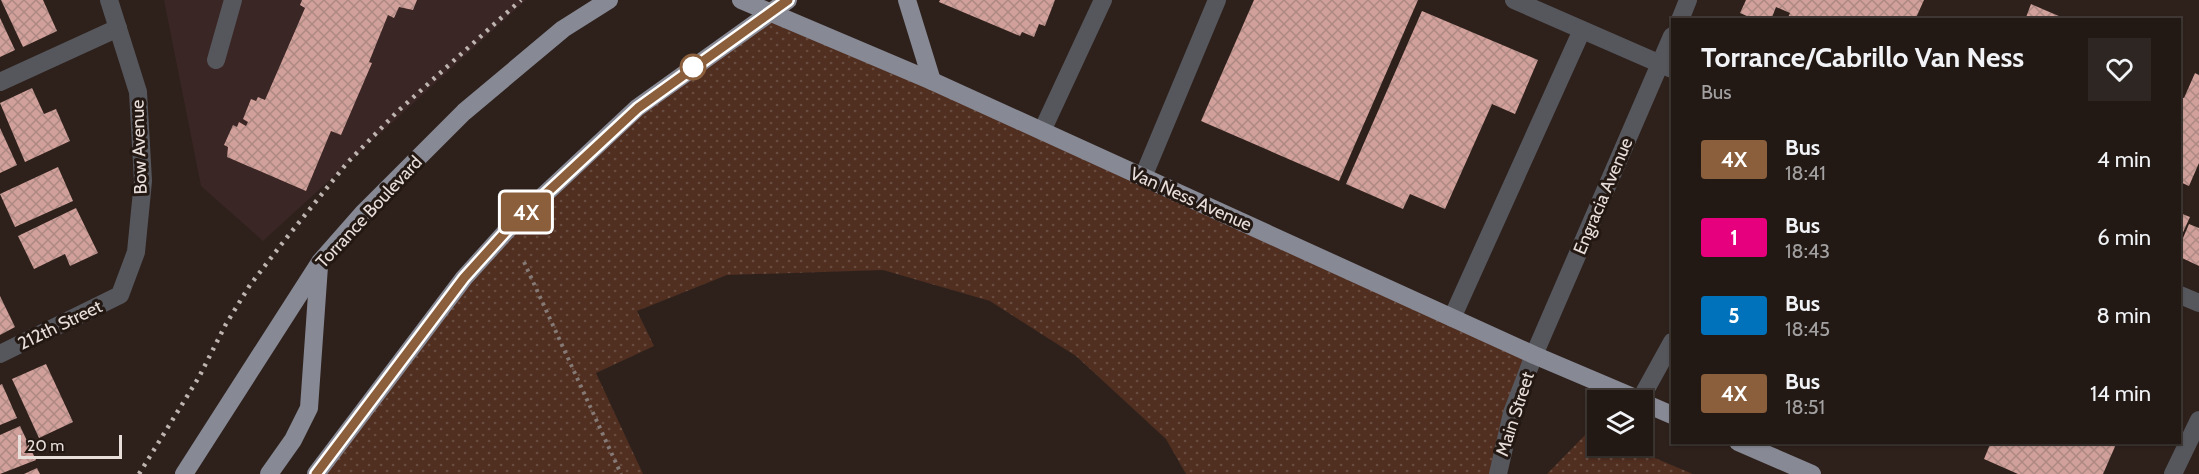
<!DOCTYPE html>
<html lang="en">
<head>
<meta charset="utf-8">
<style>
  body { margin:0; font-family:Cabin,sans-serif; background:#2e2622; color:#f1f3f6; height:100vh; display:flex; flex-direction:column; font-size:22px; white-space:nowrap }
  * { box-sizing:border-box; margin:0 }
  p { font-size:20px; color:#a2a0a0 }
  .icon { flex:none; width:33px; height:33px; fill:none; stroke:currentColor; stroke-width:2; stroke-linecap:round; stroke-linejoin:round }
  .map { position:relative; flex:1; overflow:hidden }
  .details { position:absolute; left:1671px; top:18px; width:510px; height:426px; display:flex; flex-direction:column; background:#221915; border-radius:0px; box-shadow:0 2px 4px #0004,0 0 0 2px #3f3834 }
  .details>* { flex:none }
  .badge { padding:0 12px; border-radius:4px; font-size:21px; line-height:39px }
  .fabs { position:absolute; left:1587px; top:390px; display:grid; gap:12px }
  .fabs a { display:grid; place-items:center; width:66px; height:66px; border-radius:0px; background:#221915; box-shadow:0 2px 4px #0004,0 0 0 2px #3f3834; font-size:30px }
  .scale { position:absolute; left:18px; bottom:15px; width:104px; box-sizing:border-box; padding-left:6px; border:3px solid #e8dfdb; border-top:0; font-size:16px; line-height:21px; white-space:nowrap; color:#e8dfdb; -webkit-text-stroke:4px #241813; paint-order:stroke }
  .map>.badge { position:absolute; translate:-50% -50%; box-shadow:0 0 0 3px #fff }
  .round { display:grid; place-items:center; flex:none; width:63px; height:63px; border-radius:0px; background:#2e2622 }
  .overview { display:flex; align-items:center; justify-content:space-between; height:102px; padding:0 30px }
  h1 { font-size:28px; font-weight:800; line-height:45px }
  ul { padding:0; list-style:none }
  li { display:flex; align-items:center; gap:18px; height:78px; padding:0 30px }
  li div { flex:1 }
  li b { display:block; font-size:22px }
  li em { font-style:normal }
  li .badge { min-width:66px; font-weight:700; text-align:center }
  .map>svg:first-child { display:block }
  .commercial { fill:#3a2625 }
  .park { fill:url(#park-dots) }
  .building { fill:url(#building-cross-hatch) }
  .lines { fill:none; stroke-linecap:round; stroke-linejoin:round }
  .path { stroke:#857a75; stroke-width:4; stroke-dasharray:3 4.5; stroke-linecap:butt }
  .minor { stroke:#56575d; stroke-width:18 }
  .major { stroke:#878995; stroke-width:18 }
  .rail { stroke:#beb4b0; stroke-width:4.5; stroke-dasharray:3 6; stroke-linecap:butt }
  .line-casing { stroke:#fff; stroke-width:14 }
  .line { stroke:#8b5e3c; stroke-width:9 }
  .stop-dot { fill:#fff; stroke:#8b5e3c; stroke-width:3 }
  .labels { text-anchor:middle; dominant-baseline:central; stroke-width:6; stroke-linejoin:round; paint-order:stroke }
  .street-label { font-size:18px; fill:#e8dfdb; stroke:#241813 }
</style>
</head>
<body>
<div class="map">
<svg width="2199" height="474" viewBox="0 0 2199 474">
  <defs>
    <pattern id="park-dots" width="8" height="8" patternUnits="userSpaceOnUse" patternTransform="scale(1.5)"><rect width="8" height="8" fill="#502e20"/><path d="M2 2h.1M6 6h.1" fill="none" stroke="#694c40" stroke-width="1.8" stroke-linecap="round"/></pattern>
    <pattern id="building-cross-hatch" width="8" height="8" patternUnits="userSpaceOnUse" patternTransform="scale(1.5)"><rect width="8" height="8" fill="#d1a09a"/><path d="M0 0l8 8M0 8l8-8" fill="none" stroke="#ae8984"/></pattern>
  </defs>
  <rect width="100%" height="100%" fill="#2e211c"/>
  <polygon class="commercial" points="164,0 526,0 263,241 201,186"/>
  <g class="park">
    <polygon points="767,12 1534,355 1498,474 1186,474 1166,439 1076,356 990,301 883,270 727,275 637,311 654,346 596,373 643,474 316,474 464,278 637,108"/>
    <polygon points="1590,430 1597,433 1598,446 1626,446 1693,474 1547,474"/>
  </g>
  <g class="building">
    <polygon points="1,0 43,0 57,31 23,47"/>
    <polygon points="302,0 417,0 413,10 399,7 394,18 388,15 369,62 372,63 341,135 331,131 306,191 227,157 228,147 224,145 233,125 237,127 239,122 246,126 248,122 243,119 251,99 256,101 258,97 265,100 305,8 300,5"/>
    <polygon points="940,0 1055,0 1045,26 1039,24 1034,37 1022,32 1020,36 939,2"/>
    <polygon points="1254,0 1418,0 1339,181 1201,121"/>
    <polygon points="1746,0 1924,0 1915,20 1787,20 1790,13 1776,7 1771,20 1756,20 1740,13"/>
    <polygon points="2031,4 2068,20 2025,20"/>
    <polygon points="1422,11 1538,60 1515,114 1492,104 1445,209 1410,194 1403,209 1346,184"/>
    <polygon points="0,18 15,50 0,57"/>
    <polygon points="2195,73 2199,75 2199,163 2189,186 2180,182 2180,97 2184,98"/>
    <polygon points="32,88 44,114 56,109 70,141 25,162 0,103"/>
    <polygon points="0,128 17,165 0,173"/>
    <polygon points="58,167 73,201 15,227 0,194"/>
    <polygon points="76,208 98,253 70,266 65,254 34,269 18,236"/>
    <polygon points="2180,213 2190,217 2180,239"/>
    <polygon points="2189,224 2199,228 2199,266 2180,257 2180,245"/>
    <polygon points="0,296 15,327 0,335"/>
    <polygon points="46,364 73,422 39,438 12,379"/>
    <polygon points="2,384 17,418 0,425 0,385"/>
    <polygon points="20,426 36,460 0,474 0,435"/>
    <polygon points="1991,442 2117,442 2103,474 2018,474 1984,459"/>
    <polygon points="37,468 40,474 24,474"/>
  </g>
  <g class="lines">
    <polyline class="path" points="524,262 621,474"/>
    <g class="minor">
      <polyline points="1514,0 1672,69"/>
      <polyline points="1680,20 1688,0"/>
      <polyline points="216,60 233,0"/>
      <polyline points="0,82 118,28"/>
      <polyline points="1042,131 1103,0"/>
      <polyline points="1143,177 1217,0"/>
      <polyline points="2180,295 2199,303"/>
      <polyline points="1452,318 1582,30"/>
      <polyline points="0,354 120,295 136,252 143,181 138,92 109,0"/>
      <polyline points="1640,400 1672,342"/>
      <polyline points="1498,474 1512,413 1534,355 1672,36"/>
      <polyline points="2173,474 2199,420"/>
    </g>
    <g class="major">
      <polyline points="741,0 932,81 1534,355 1640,400"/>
      <polyline points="907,0 932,81"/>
      <polyline points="1642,402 1672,415"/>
      <polyline points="1738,442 1812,474"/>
      <polyline points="184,474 320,262 364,212 464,112 563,29 609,0"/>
      <polyline points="269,474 293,440 309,408 319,266"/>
      <polyline points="316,474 464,278 511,226 637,108 788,0"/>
    </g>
    <polyline class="rail" points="139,474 199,377 226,324 250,285 284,241 347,163 398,111 521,0"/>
  </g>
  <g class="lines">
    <defs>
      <polyline id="line" points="316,474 464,278 511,226 638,108 788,0"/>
    </defs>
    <use href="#line" class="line-casing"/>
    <use href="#line" class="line"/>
  </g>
  <circle class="stop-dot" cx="693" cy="67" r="12"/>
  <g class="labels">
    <g class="street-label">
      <text transform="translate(139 147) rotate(-92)">Bow Avenue</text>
      <text transform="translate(1603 196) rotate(-67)">Engracia Avenue</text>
      <text transform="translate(1191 199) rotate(24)">Van Ness Avenue</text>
      <text transform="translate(369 212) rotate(-47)">Torrance Boulevard</text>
      <text transform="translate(60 325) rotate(-26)">212th Street</text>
      <text transform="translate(1515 414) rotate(-72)">Main Street</text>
    </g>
  </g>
</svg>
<div class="fabs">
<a><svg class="icon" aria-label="layers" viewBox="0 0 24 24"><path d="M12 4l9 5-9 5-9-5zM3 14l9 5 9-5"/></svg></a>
</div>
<div class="scale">20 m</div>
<b class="badge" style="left:526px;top:212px;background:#8b5e3c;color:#fff">4X</b>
<section class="details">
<div class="overview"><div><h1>Torrance/Cabrillo Van Ness</h1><p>Bus</p></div><a class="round"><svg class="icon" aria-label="heart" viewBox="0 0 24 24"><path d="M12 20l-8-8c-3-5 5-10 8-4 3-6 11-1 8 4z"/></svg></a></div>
<ul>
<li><span class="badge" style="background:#8b5e3c;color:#fff">4X</span><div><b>Bus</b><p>18:41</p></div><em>4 min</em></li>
<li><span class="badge" style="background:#e6007e;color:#fff">1</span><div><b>Bus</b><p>18:43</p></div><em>6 min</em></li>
<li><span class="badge" style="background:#0072bc;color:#fff">5</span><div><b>Bus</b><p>18:45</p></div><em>8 min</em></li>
<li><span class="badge" style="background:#8b5e3c;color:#fff">4X</span><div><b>Bus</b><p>18:51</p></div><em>14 min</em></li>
</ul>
</section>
</div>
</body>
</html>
